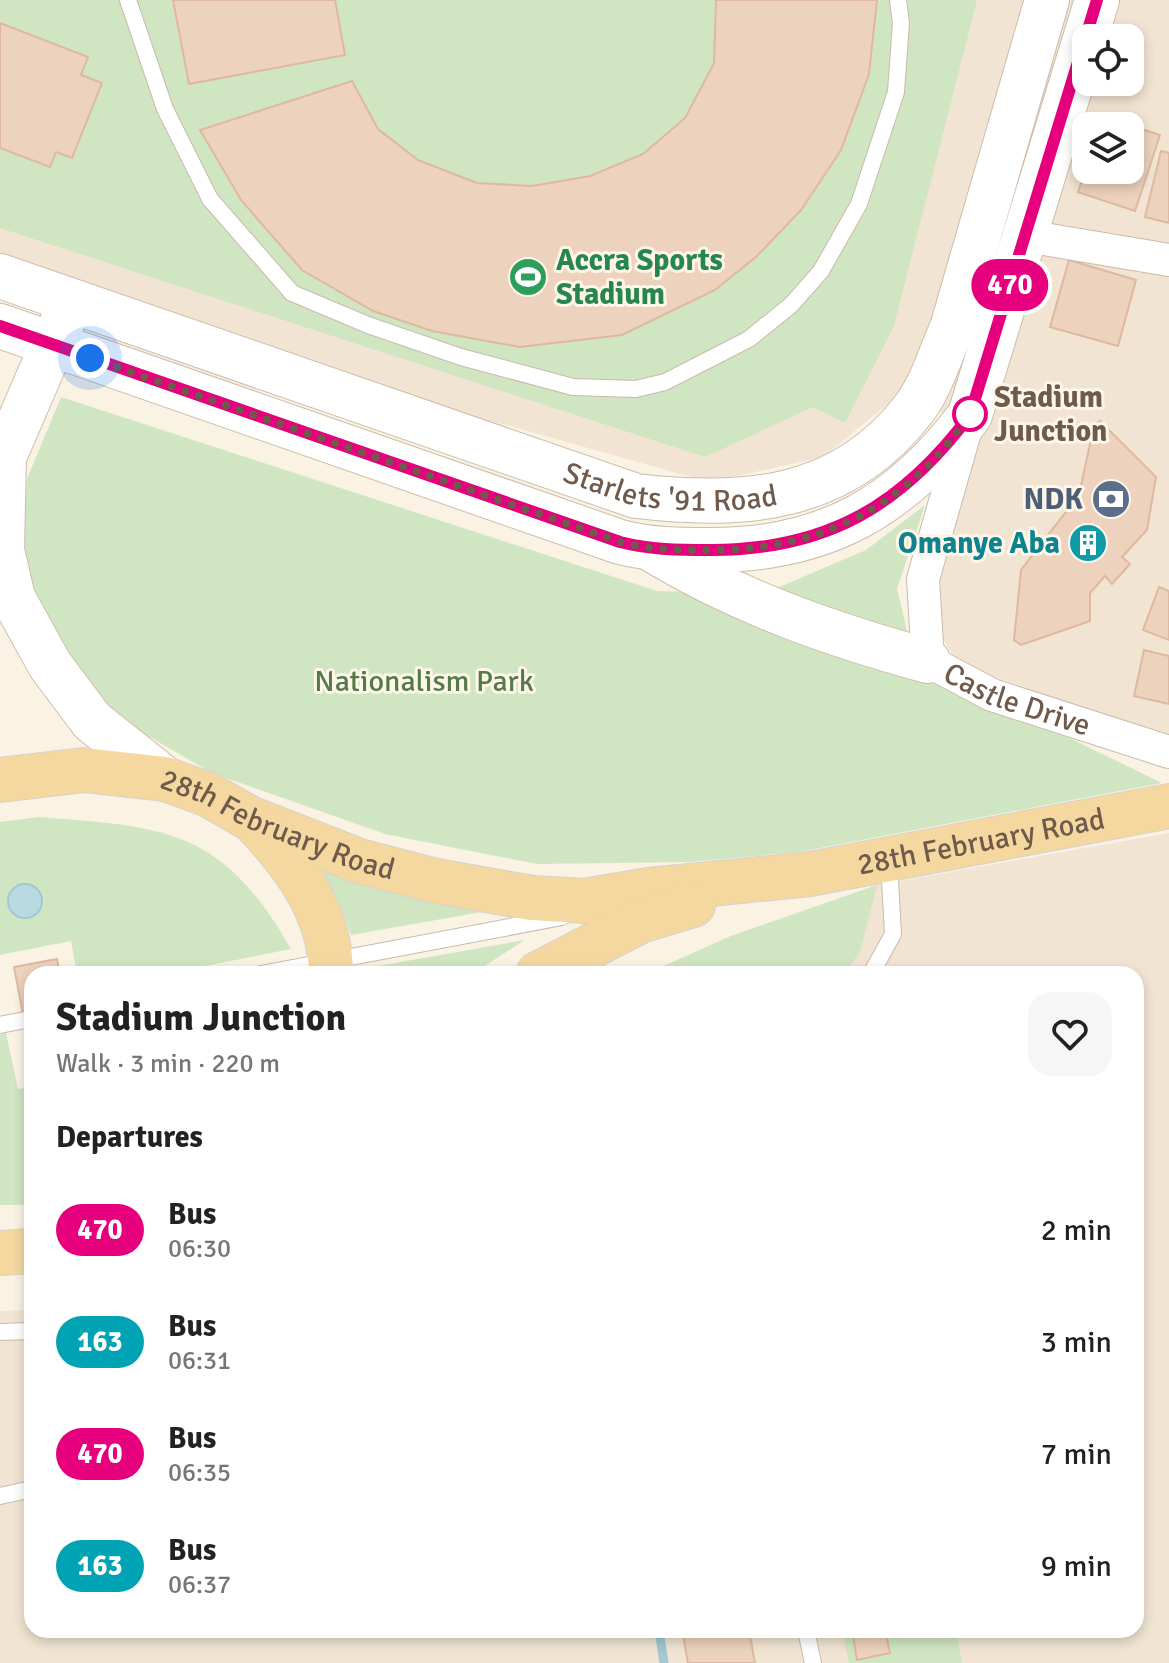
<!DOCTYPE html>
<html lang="en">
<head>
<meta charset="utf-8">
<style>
  body { margin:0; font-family:Signika,sans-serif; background:#f6f6f6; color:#222; height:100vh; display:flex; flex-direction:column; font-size:30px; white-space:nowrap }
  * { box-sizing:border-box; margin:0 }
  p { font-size:26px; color:#767676 }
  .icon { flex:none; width:44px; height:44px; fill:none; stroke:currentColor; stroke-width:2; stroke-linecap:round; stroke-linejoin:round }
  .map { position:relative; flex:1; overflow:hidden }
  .side { position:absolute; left:24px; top:966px; width:1120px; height:672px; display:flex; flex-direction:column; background:#fff; border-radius:24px; box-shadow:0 4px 12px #0003 }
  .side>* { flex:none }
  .badge { padding:0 16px; border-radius:26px; font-size:28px; line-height:52px }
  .controls { position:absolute; left:1072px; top:24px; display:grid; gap:16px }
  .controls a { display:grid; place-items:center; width:72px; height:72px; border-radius:16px; background:#fff; box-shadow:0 4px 12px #0003; font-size:40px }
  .you { position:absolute; width:40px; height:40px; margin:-20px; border:6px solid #fff; border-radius:50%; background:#1a73e8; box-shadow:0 0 0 12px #1a73e833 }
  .map>.badge { position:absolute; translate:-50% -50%; box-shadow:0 0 0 4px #fff }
  h2 { padding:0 32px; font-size:30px; line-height:72px }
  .round { display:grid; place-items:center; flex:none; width:84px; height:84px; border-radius:24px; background:#f6f6f6 }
  .head { display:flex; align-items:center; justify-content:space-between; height:136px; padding:0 32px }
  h1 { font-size:38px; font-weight:800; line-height:60px }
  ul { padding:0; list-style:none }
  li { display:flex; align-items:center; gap:24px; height:112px; padding:0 32px }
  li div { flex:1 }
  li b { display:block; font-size:30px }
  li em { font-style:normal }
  li .badge { min-width:88px; font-weight:700; text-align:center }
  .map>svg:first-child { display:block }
  .residential { fill:#f1e4d2; fill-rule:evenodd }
  .green { fill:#d0e6c3; fill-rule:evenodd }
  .water { fill:#badae2; stroke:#a1c9d2; stroke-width:2 }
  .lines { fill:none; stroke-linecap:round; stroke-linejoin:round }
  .stream { stroke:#a1c9d2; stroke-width:9 }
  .building { fill:#edd2bd; stroke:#deb99f; stroke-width:2 }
  .lane-casing { stroke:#cabaab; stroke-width:18 }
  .street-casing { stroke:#cabaab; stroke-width:34 }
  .secondary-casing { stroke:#cfbcab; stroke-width:46 }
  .primary-casing { stroke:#d7d1cd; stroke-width:46 }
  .lane { stroke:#fff; stroke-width:16 }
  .street { stroke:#fff; stroke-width:32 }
  .secondary { stroke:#fff; stroke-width:44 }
  .primary { stroke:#f4d8a0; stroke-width:44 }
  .line-casing { stroke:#fff; stroke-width:18 }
  .line { stroke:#e6007e; stroke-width:12 }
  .walk { stroke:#705a4b; stroke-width:8; stroke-dasharray:0 14.4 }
  .stop-dot { fill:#fff; stroke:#e6007e; stroke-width:4 }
  .labels { text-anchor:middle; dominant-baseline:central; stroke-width:6; stroke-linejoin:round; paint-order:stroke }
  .leisure-label { font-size:30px; font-weight:bold; fill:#27864d; stroke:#fdf6e9; text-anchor:start }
  .stop-label { font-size:30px; font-weight:bold; fill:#705a4b; stroke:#fdf6e9; text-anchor:start }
  .street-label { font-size:30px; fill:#705a4b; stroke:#fdf6e9 }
  .service-label { font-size:30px; font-weight:bold; fill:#4e5e75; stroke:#fdf6e9; text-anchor:end }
  .culture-label { font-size:30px; font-weight:bold; fill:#0d838f; stroke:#fdf6e9; text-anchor:end }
  .park-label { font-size:30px; fill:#547a47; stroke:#fdf6e9 }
</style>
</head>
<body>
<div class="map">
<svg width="1169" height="1663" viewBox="0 0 1169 1663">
  <rect width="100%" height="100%" fill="#faf2e3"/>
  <g class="residential">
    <path d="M0,0H1169V738L958,664L939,632V568L979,427L900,394L823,457L709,482L481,418L0,258ZM1086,38H1130V82H1086ZM1086,126H1130V170H1086Z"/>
    <polygon points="1169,833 1169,1663 0,1663 0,1311 32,1310 32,1630 1136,1630 1136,974 646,974 731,936 877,885"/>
  </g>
  <g class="green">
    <polygon points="0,0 977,0 894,326 845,423 813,407 705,457 0,228"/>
    <polygon points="61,397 657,591 763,594 866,550 925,505 897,589 915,663 1162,783 799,852 689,862 537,864 385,834 212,773 110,714 53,645 22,563 27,479"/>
    <path d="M39,817C168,827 222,829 291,949L164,974H77L71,941L0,955V822ZM22,884L40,894L41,905L36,914L19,917L8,905L9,894Z"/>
    <polygon points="306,853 521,905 351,935 337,898"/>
    <polygon points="877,885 860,952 844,974 646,974 731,936"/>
    <polygon points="525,940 472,974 356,974 355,970"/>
    <polygon points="6,1033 18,1089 32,1087 32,1205 0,1205 0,1035"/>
    <polygon points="842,1630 852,1630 858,1660 890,1653 885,1630 956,1630 962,1663 849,1663"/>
  </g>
  <circle class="water" cx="25" cy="901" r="17"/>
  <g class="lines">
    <polyline class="stream" points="659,1630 664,1663"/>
  </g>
  <g class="building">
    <polygon points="173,0 335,0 345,55 189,84"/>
    <polygon points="716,0 877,0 869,74 841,150 801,210 757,256 715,290 622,335 520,347 432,331 373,311 302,270 241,200 200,130 352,81 378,129 418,160 477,183 532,186 590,176 643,154 685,118 714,63"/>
    <polygon points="0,23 88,57 81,75 102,83 72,158 56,152 50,167 0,148"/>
    <polygon points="1103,117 1160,135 1135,211 1078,192 1086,169 1130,170 1130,126 1100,126"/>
    <polygon points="1161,151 1169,153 1169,223 1145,217"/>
    <polygon points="1069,260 1136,280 1118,346 1050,327"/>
    <polygon points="1100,421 1156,477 1147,530 1122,557 1130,564 1112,584 1105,576 1090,593 1090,621 1021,645 1014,640 1021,570 1079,495 1094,425"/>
    <polygon points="1159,587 1169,591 1169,640 1143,630"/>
    <polygon points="1144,650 1169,656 1169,704 1134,696"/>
    <polygon points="57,959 60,974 32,974 32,1060 14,967"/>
    <polygon points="682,1630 749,1630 755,1663 688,1663"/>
    <polygon points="852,1630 885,1630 890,1653 857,1660"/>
  </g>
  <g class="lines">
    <defs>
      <g id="lane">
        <polyline points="128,0 165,109 210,199 292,293 368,325 461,357 573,387 636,389 665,382 749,339 791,305 821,271 859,204 896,92 901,23 898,0"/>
        <polyline points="261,974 562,917"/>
        <polyline points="871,974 893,934 889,862"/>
        <polyline points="0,1025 25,1020"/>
        <polyline points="0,1332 32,1331"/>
        <polyline points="0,1496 32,1489"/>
        <polyline points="806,1630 813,1663"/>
      </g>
      <g id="street">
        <polyline points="1026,236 1169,260"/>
        <path id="s1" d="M967,425L923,579L928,661L992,695L1169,752"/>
      </g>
      <g id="secondary">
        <path id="s2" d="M0,276L636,496C742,508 841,503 913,410C931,387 940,355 952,328L1047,0"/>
        <polyline points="64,318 4,457 2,550 13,598 50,665 92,721 165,779"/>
        <path d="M0,326L620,542C651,550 679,550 711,550C826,550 902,506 970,415L1097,0"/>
        <path d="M656,552C741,603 833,635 928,661"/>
      </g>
      <g id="primary">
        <path id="s3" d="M0,780L84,770L165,779L209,795L249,818L359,861L436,881L532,898L584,901L649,890L810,874L1169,806"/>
        <path d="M257,825C296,866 331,915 331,974"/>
        <polyline points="538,974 640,921 693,905"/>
        <polyline points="0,1253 32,1251"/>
      </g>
    </defs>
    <use href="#lane" class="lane-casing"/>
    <use href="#street" class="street-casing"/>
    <use href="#secondary" class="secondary-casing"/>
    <use href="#primary" class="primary-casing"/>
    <use href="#lane" class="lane"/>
    <use href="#street" class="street"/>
    <use href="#secondary" class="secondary"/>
    <use href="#primary" class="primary"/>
  </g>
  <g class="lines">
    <defs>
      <path id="line" d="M0,326L620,542C651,550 679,550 711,550C826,550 902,506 970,415L1097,0"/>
    </defs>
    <use href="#line" class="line-casing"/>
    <use href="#line" class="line"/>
    <path class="walk" d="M90,358L620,542C651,550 679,550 711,550C822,550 908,506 970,414"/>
  </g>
  <defs>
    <symbol id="stadium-disc" viewBox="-11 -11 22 22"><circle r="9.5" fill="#2e9e5b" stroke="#fdf6e9"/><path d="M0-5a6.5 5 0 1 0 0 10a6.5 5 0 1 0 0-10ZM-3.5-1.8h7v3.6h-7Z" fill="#fff"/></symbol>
    <symbol id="bank-disc" viewBox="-11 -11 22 22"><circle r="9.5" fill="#5c6f8a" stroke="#fdf6e9"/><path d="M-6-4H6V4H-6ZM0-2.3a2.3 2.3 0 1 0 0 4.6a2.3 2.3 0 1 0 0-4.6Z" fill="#fff"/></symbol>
    <symbol id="building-disc" viewBox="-11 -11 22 22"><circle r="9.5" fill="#0f9aa8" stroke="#fdf6e9"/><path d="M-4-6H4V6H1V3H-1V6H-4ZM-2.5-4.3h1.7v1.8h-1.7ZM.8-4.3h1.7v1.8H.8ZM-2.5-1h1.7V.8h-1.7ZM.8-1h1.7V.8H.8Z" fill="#fff"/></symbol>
  </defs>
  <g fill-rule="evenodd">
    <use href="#stadium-disc" x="506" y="255" width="44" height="44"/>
    <use href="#bank-disc" x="1089" y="477" width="44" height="44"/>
    <use href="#building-disc" x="1066" y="521" width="44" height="44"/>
  </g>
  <circle class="stop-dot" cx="970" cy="414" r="16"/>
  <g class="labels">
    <g class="leisure-label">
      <text x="556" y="260">Accra Sports<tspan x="556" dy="34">Stadium</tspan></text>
    </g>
    <g class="stop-label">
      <text x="994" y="397">Stadium<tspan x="994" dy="34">Junction</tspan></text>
    </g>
    <g class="street-label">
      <text stroke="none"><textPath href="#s2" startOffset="706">Starlets '91 Road</textPath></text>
      <text stroke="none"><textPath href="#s1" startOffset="340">Castle Drive</textPath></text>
      <text stroke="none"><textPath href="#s3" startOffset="288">28th February Road</textPath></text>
      <text stroke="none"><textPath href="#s3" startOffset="1008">28th February Road</textPath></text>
    </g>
    <g class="service-label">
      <text x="1083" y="499">NDK</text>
    </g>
    <g class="culture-label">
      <text x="1060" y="543">Omanye Aba</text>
    </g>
    <g class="park-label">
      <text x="424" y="681">Nationalism Park</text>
    </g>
  </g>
</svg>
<div class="controls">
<a><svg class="icon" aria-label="locate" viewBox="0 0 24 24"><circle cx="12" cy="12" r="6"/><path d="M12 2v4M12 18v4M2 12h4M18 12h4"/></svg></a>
<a><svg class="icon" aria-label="layers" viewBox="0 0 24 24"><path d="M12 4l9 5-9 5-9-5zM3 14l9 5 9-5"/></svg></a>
</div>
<div class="you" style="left:90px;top:358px"></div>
<b class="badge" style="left:1010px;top:285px;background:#e6007e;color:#fff">470</b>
<section class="side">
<div class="head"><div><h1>Stadium Junction</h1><p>Walk · 3 min · 220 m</p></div><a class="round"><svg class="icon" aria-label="heart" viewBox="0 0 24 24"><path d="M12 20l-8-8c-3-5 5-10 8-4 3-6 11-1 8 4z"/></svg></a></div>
<h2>Departures</h2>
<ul>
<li><span class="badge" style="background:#e6007e;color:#fff">470</span><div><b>Bus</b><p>06:30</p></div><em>2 min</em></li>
<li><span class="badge" style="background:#00a3b4;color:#fff">163</span><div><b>Bus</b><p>06:31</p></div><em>3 min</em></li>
<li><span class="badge" style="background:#e6007e;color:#fff">470</span><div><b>Bus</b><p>06:35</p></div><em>7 min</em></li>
<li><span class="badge" style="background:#00a3b4;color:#fff">163</span><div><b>Bus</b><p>06:37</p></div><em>9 min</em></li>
</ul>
</section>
</div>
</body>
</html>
